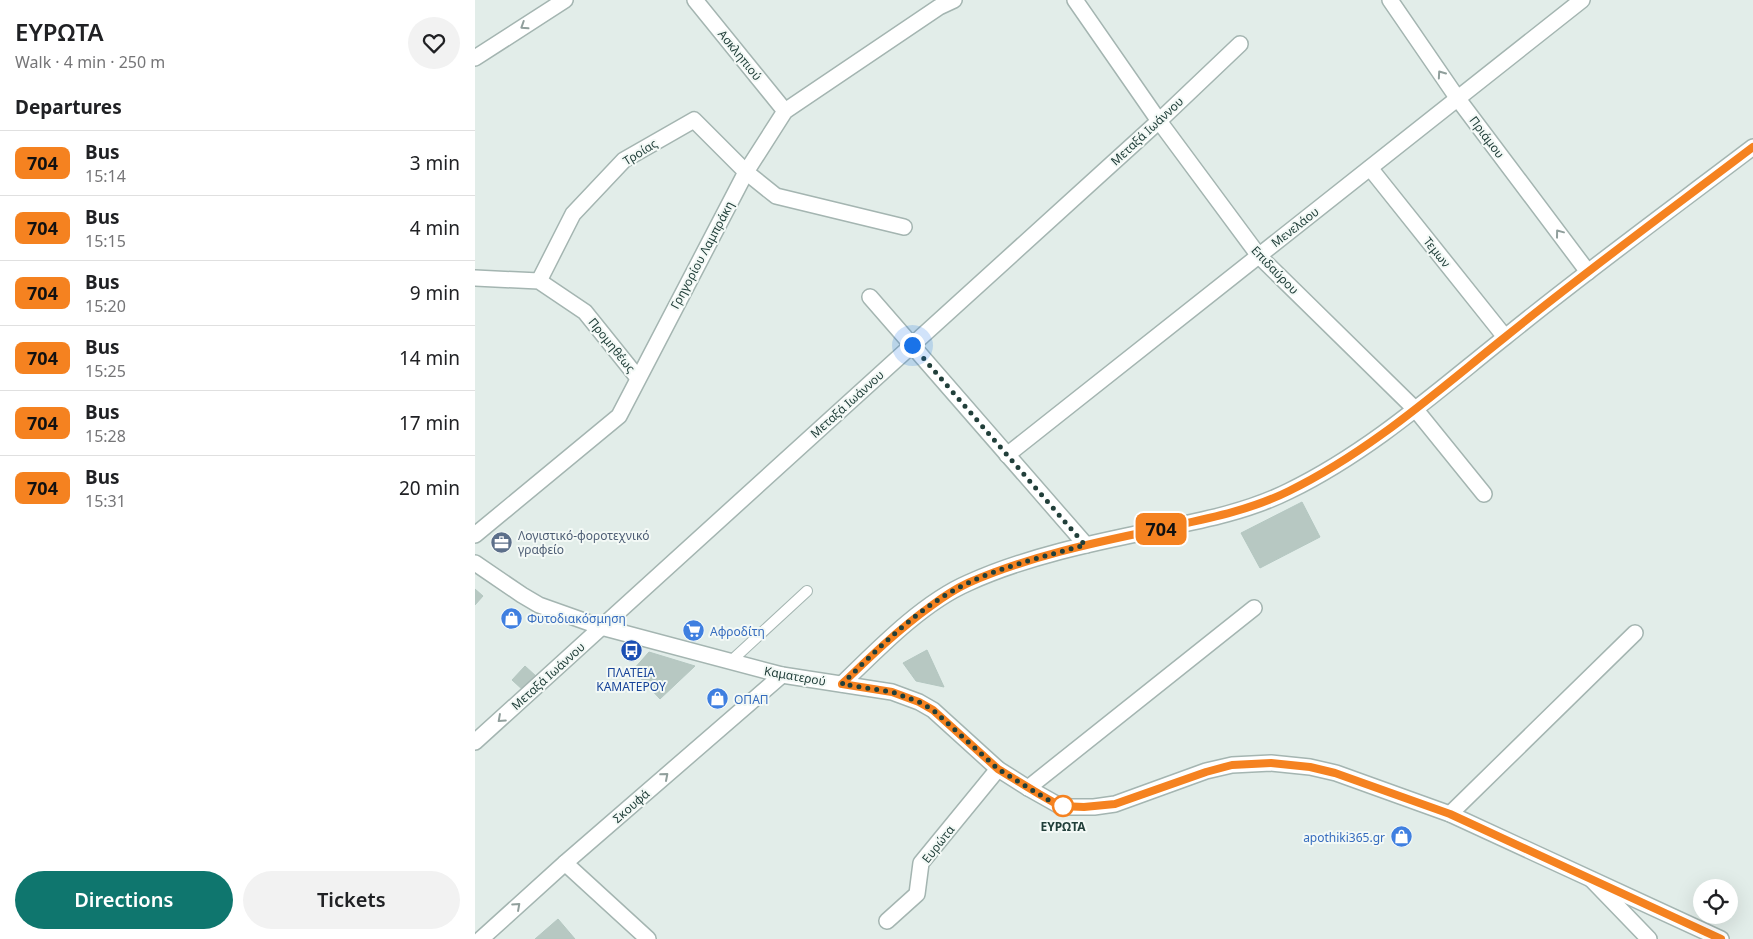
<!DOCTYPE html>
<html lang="en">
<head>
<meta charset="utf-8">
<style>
  body { margin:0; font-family:"Noto Sans",sans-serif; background:#f2f2f2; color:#202124; height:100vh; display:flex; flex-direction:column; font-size:19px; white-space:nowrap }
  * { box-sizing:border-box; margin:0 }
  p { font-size:16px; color:#757577 }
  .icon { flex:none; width:28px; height:28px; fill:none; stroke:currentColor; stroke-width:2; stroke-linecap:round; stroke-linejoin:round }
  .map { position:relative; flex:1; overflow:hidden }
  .drawer { display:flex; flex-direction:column; background:#fff; width:475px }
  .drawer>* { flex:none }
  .badge { padding:0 10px; border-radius:8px; font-size:18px; line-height:32px }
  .fabs { position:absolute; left:1218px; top:879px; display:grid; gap:10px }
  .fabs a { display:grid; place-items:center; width:45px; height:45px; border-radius:50%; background:#fff; box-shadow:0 5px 20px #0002; font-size:25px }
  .you { position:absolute; width:25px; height:25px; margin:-12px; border:4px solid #fff; border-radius:50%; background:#1a73e8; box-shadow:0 0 0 8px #1a73e833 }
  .map>.badge { position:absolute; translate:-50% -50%; box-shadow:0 0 0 2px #fff }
  h2 { padding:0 15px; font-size:19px; line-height:45px }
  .round { display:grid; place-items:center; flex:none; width:52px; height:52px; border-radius:26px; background:#f2f2f2 }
  .head { display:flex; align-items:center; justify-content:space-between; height:85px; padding:0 15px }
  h1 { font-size:24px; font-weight:600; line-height:38px }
  .primary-button { display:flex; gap:10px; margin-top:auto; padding:10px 15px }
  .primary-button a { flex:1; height:58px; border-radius:30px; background:#0f766e; color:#fff; font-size:20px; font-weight:600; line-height:58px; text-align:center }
  .primary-button a+a { background:#f2f2f2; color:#202124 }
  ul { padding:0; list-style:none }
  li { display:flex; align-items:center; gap:15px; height:65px; padding:0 15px; border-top:1px solid #e0e0e0 }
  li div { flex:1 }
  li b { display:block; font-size:19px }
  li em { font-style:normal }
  li .badge { min-width:55px; font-weight:700; text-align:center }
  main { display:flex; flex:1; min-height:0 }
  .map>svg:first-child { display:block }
  .building { fill:#b7c8c2; stroke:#b4c7c1 }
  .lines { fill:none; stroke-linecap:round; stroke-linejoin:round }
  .service-casing { stroke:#a4b5b1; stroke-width:12 }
  .minor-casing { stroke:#a4b5b1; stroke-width:18 }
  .tertiary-casing { stroke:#a4b5b1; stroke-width:18 }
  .service { stroke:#fff; stroke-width:10 }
  .minor { stroke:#fff; stroke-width:15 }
  .tertiary { stroke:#fff; stroke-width:15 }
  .oneway { stroke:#909f9c }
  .line-casing { stroke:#fff; stroke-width:11 }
  .line { stroke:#f58220; stroke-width:8 }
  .walk { stroke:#213f3a; stroke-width:5; stroke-dasharray:0 9 }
  .stop-dot { fill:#fff; stroke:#f58220; stroke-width:2.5 }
  .labels { text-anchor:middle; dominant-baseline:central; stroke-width:4; stroke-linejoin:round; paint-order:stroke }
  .street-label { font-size:12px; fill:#213f3a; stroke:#f3f9f6 }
  .service-label { font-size:12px; fill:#4e5e75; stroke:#f3f9f6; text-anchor:start }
  .shop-label { font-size:12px; fill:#366cbe; stroke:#f3f9f6; text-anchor:start }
  .transit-label { font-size:12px; fill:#164399; stroke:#f3f9f6 }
  .stop-label { font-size:12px; font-weight:bold; fill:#213f3a; stroke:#f3f9f6 }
</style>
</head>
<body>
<main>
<section class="drawer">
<div class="head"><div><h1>ΕΥΡΩΤΑ</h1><p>Walk · 4 min · 250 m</p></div><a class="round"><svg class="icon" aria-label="heart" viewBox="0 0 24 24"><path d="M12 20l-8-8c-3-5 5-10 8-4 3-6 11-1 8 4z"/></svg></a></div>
<h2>Departures</h2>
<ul>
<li><span class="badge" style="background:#f58220;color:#111">704</span><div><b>Bus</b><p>15:14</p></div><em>3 min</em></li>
<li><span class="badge" style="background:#f58220;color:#111">704</span><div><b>Bus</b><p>15:15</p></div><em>4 min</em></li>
<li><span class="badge" style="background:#f58220;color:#111">704</span><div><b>Bus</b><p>15:20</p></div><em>9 min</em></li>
<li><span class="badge" style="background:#f58220;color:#111">704</span><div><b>Bus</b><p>15:25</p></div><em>14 min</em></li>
<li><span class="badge" style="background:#f58220;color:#111">704</span><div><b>Bus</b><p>15:28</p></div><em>17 min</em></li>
<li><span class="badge" style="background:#f58220;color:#111">704</span><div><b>Bus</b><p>15:31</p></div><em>20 min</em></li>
</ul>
<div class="primary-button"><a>Directions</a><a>Tickets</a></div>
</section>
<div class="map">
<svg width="1278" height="939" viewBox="0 0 1278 939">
  <rect width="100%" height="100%" fill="#e2ede9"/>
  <g class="building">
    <polygon points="827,502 845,537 785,568 766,533"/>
    <polygon points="0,589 8,596 0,605"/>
    <polygon points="452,650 469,687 441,681 428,663"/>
    <polygon points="174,652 220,666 185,699 158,670"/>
    <polygon points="50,666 62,677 49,691 37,680"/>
    <polygon points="83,919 100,939 60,939"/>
  </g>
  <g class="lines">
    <defs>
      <polyline id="service" points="255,662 332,591"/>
      <g id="minor">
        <polyline points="220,0 310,111"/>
        <polyline points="600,0 684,121 784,256 941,410 1009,494"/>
        <polyline points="915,0 983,99 1113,272"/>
        <polyline points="0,58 90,0"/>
        <polyline points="895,168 1030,337"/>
        <polyline points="0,278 64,281 110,312 163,378"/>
        <polyline points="64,281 98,214 149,160 219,120 271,172 301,196 429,227"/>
        <polyline points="395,297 611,545"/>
        <polyline points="532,455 1107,0"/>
        <polyline points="0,535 144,416 271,172 310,111 464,7 479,0"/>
        <polyline points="0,742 684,121 765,44"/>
        <polyline points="553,788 779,608"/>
        <polyline points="975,814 1160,633"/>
        <polyline points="90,863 173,939"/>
        <polyline points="1117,880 1174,939"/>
        <polyline points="412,921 442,894 446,863 523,769"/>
        <polyline points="6,939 90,863 307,675"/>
      </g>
      <g id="tertiary">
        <polyline points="0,563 47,595 64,605 126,627 307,675 417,692 444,702 458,710 523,769 553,788 585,806 597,807 619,807 640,804 731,771 757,765 796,763 835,767 861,773 975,814 1246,939"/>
        <path d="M367,684C402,650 447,603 493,583C552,556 622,542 685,529C729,520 774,511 814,491C894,452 960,393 1029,338C1110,272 1195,210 1278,147"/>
      </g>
    </defs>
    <use href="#service" class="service-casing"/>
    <use href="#minor" class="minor-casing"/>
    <use href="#tertiary" class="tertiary-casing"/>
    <use href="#service" class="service"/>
    <use href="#minor" class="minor"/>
    <use href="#tertiary" class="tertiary"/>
  </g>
  <defs><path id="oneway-chevron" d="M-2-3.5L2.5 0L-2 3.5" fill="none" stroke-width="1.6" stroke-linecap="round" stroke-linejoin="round" transform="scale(1.25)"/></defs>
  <g class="oneway">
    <use href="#oneway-chevron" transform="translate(49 26) rotate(147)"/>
    <use href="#oneway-chevron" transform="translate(966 74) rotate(-125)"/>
    <use href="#oneway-chevron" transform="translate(1084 233) rotate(-127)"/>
    <use href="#oneway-chevron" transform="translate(26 719) rotate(138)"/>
    <use href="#oneway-chevron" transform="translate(190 776) rotate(-41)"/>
    <use href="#oneway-chevron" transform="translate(42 906) rotate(-42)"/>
  </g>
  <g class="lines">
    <defs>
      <path id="line" d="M1246,939L975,814L860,773L835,767L796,763L757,765L731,772L640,804L609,807L585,806L564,794L523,769L458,710L444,702L417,692L367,684C396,656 424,629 456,606C468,597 480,589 493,583C552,557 617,543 680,530C725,520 772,512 814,491C894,452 960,393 1029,338C1110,272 1195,210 1278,147"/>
    </defs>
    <use href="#line" class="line-casing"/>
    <use href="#line" class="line"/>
    <path class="walk" d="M437,345L610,545C571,556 528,566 491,584C443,607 404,648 367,684L417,692L444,702L458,710L523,769L575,801L588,806"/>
  </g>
  <defs>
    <symbol id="office-disc" viewBox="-11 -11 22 22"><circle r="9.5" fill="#5c6f8a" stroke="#f3f9f6"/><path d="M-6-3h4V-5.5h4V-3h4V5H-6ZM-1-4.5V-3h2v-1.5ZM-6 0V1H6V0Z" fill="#fff"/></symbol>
    <symbol id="shop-disc" viewBox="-11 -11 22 22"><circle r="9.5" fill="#3f7fe0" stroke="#f3f9f6"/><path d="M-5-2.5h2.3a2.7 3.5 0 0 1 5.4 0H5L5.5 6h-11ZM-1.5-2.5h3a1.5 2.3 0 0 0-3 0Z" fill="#fff"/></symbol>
    <symbol id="supermarket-disc" viewBox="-11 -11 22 22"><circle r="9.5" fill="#3f7fe0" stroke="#f3f9f6"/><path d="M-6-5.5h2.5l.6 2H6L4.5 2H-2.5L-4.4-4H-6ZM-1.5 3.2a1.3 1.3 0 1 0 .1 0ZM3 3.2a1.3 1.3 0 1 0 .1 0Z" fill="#fff"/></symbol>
    <symbol id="bus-disc" viewBox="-11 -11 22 22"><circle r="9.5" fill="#1a4fb4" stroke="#f3f9f6"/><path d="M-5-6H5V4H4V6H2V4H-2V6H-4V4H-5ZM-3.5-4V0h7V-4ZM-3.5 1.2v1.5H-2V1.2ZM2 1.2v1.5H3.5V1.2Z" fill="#fff"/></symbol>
  </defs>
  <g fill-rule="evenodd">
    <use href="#office-disc" x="14" y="530" width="25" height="25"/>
    <use href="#shop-disc" x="24" y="606" width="25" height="25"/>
    <use href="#supermarket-disc" x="206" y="618" width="25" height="25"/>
    <use href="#bus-disc" x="144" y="638" width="25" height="25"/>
    <use href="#shop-disc" x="230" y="686" width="25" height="25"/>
    <use href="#shop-disc" x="914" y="824" width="25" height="25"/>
  </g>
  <circle class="stop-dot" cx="588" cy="806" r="10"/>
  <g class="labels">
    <g class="street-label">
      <text transform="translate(265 55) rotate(51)">Ασκληπιού</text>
      <text transform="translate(672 131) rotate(-43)">Μεταξά Ιωάννου</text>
      <text transform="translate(1012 137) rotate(53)">Πριάμου</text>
      <text transform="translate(165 152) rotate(-32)">Τροίας</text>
      <text transform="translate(820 227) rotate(-38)">Μενελάου</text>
      <text transform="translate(962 252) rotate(51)">Τεμων</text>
      <text transform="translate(227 255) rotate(-62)">Γρηγορίου Λαμπράκη</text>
      <text transform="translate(800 270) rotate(46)">Επιδαύρου</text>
      <text transform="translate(137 345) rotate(51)">Προμηθέως</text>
      <text transform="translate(372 404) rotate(-42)">Μεταξά Ιωάννου</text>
      <text transform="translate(73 676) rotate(-42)">Μεταξά Ιωάννου</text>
      <text transform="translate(320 676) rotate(10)">Καματερού</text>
      <text transform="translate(156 806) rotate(-41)">Σκουφά</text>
      <text transform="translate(463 844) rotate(-52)">Ευρώτα</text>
    </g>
    <g class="service-label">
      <text x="43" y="535">Λογιστικό-φοροτεχνικό<tspan x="43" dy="14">γραφείο</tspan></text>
    </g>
    <g class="shop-label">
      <text x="52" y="618">Φυτοδιακόσμηση</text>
      <text x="235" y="631">Αφροδίτη</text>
      <text x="259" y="699">ΟΠΑΠ</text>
      <text x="910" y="837" text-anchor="end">apothiki365.gr</text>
    </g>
    <g class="transit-label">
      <text x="156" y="672">ΠΛΑΤΕΙΑ<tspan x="156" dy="14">ΚΑΜΑΤΕΡΟΥ</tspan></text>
    </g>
    <g class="stop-label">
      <text x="588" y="826">ΕΥΡΩΤΑ</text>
    </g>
  </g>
</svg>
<div class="fabs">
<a><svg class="icon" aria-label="locate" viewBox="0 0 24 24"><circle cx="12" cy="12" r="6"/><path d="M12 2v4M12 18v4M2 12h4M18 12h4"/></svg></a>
</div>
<div class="you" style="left:437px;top:345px"></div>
<b class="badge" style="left:686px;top:529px;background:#f58220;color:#111">704</b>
</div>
</main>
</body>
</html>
